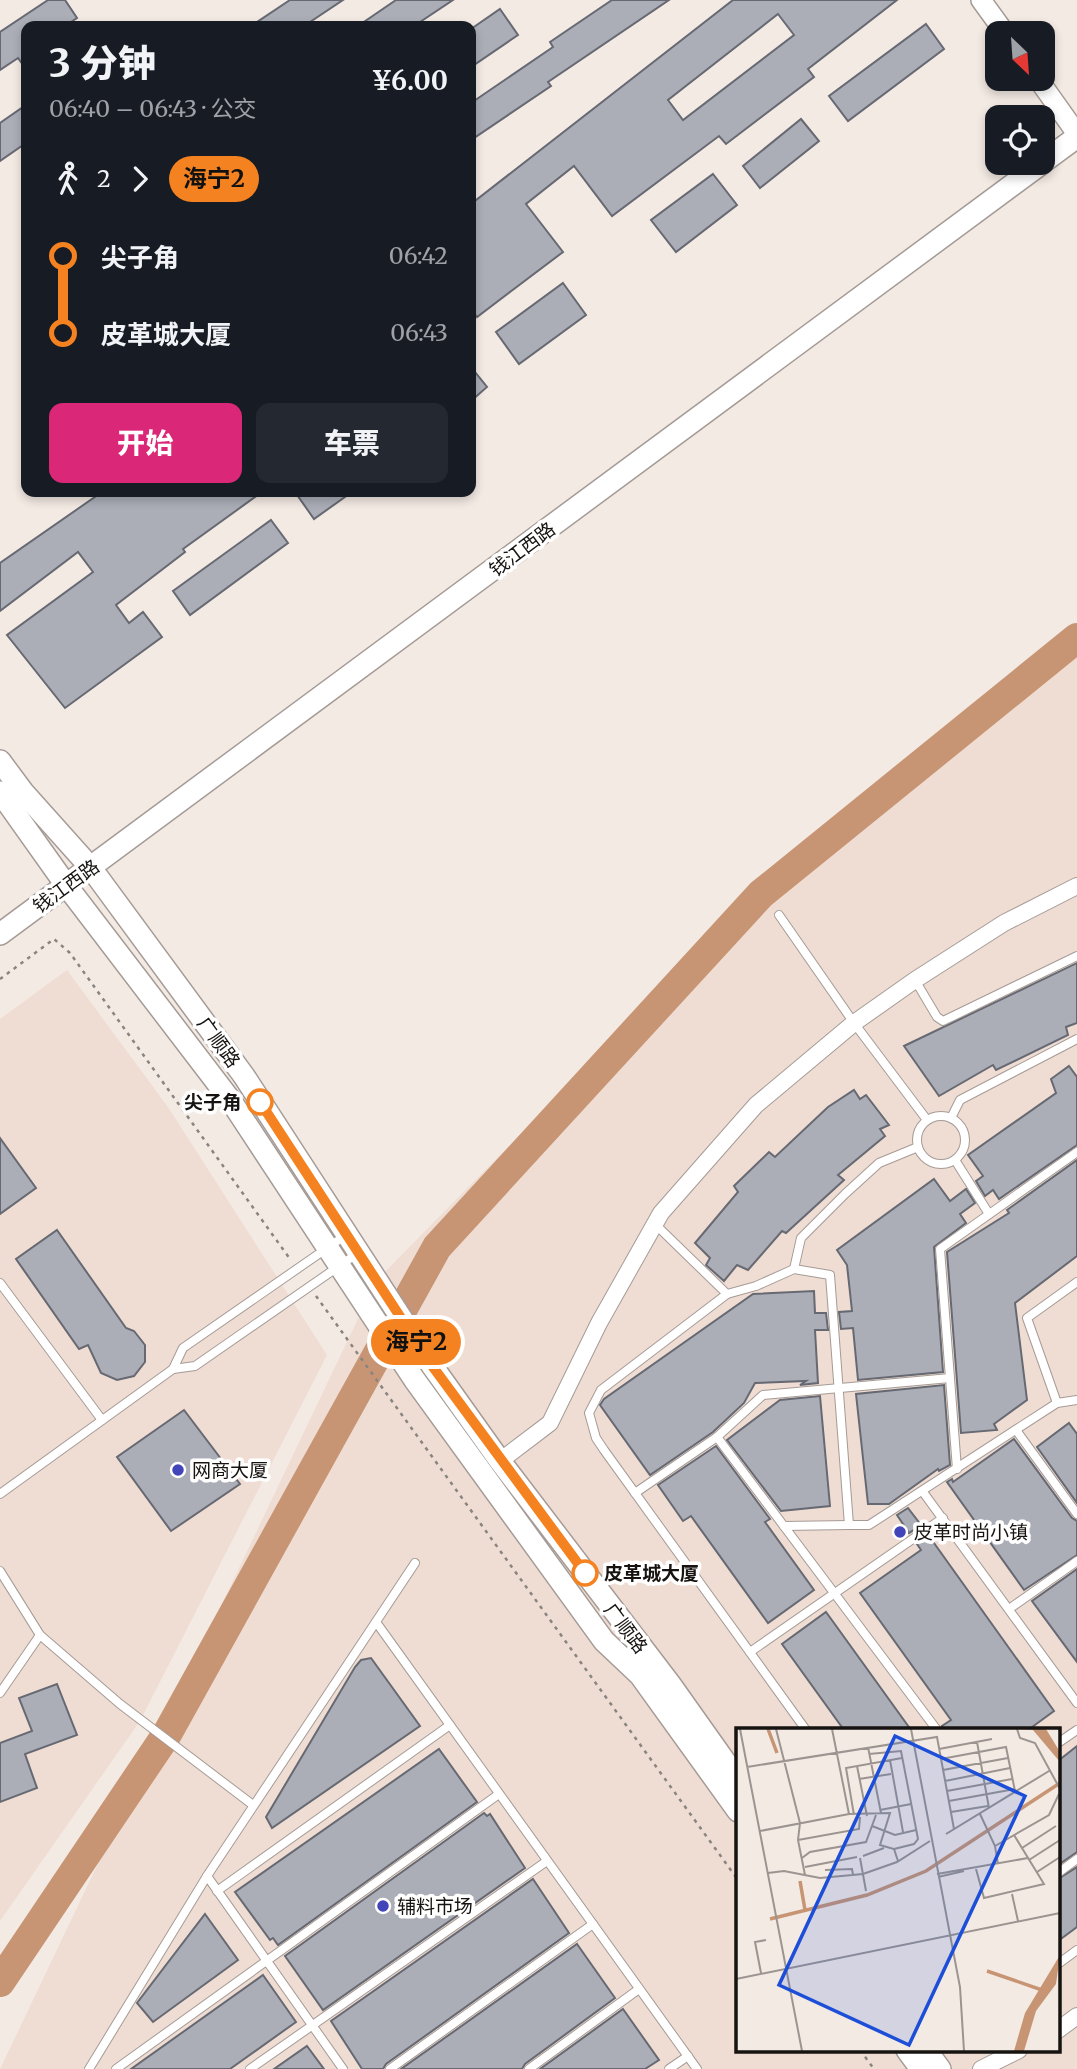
<!DOCTYPE html>
<html lang="zh">
<head>
<meta charset="utf-8">
<style>
  body { margin:0; font-family:Merriweather,"Noto Sans SC",serif; background:#242831; color:#f1f3f6; height:100vh; display:flex; flex-direction:column; font-size:26px; white-space:nowrap }
  * { box-sizing:border-box; margin:0 }
  p { font-size:23px; color:#9ea1a6 }
  .icon { flex:none; width:38px; height:38px; fill:none; stroke:currentColor; stroke-width:2; stroke-linecap:round; stroke-linejoin:round }
  .map { position:relative; flex:1; overflow:hidden }
  .details { position:absolute; left:21px; top:21px; width:455px; height:476px; display:flex; flex-direction:column; background:#171b24; border-radius:14px; box-shadow:0 4px 10px #0003 }
  .details>* { flex:none }
  .badge { padding:0 14px; border-radius:23px; font-size:24px; line-height:46px }
  .needle { width:46px; rotate:155deg }
  .buttons { position:absolute; left:985px; top:21px; display:grid; gap:14px }
  .buttons a { display:grid; place-items:center; width:70px; height:70px; border-radius:14px; background:#171b24; box-shadow:0 4px 10px #0003; font-size:35px }
  .map>.badge { position:absolute; translate:-50% -50%; box-shadow:0 0 0 4px #fff }
  .legs { display:flex; align-items:center; gap:10px; height:77px; padding:0 28px; font-size:23px }
  .legs p { margin-inline-start:auto }
  .head { display:flex; align-items:center; justify-content:space-between; height:119px; padding:0 28px }
  h1 { font-size:38px; font-weight:800; line-height:52px }
  .cta { display:flex; gap:14px; margin-top:auto; padding:14px 28px }
  .cta a { flex:1; height:80px; border-radius:14px; background:#db2777; color:#fff; font-size:28px; font-weight:800; line-height:80px; text-align:center }
  .cta a+a { background:#242831; color:#f1f3f6 }
  ul { padding:0 28px; list-style:none }
  li { display:flex; align-items:center; gap:24px; height:77px; font-size:26px }
  li i { display:grid; place-items:center; width:10px; height:100%; margin:0 9px; background:currentColor }
  li i::after { content:''; width:18px; height:18px; margin:-9px; border:5px solid; border-radius:50%; background:#171b24 }
  li p { margin-inline-start:auto }
  li:first-child i { background:linear-gradient(#0000 50%,currentColor 0) }
  li:last-child i { background:linear-gradient(currentColor 50%,#0000 0) }
  .map>svg:first-child { display:block }
  .built { fill:#efddd3; fill-rule:evenodd }
  .lines { fill:none; stroke-linecap:round; stroke-linejoin:round }
  .river { stroke:#c79574; stroke-width:30 }
  .building { fill:#abaeb7; stroke:#676972; stroke-width:2; fill-rule:evenodd }
  .service-casing { stroke:#a59b96; stroke-width:10 }
  .minor-casing { stroke:#a59b96; stroke-width:18 }
  .tertiary-casing { stroke:#a59b96; stroke-width:22 }
  .secondary-casing { stroke:#a59b96; stroke-width:24 }
  .path { stroke:#8a8480; stroke-width:2.5; stroke-dasharray:3.5 5; stroke-linecap:butt }
  .service { stroke:#fff; stroke-width:8 }
  .minor { stroke:#fff; stroke-width:16 }
  .tertiary { stroke:#fff; stroke-width:19 }
  .secondary { stroke:#fff; stroke-width:21 }
  .line-1-casing { stroke:#fff; stroke-width:16 }
  .line-1 { stroke:#f58220; stroke-width:10 }
  .stop-1-dot { fill:#fff; stroke:#f58220; stroke-width:3.5 }
  .poi-dot { fill:#4244b9; stroke:#fff; stroke-width:2.5 }
  .labels { text-anchor:middle; dominant-baseline:central; stroke-width:7; stroke-linejoin:round; paint-order:stroke }
  .street-label { font-size:19px; fill:#161311; stroke:#fff }
  .stop-label { font-size:19px; font-weight:bold; fill:#161311; stroke:#fff; text-anchor:end }
  .poi-label { font-size:19px; fill:#161311; stroke:#fff; text-anchor:start }
  .inset-river { fill:none; stroke:#c79574; stroke-width:3.5 }
  .inset-road { fill:none; stroke:#9b9490; stroke-width:2 }
  .view { fill:#1d4ed8; fill-opacity:0.15; stroke:#1d4ed8; stroke-width:3.5 }
  .inset-edge { fill:none; stroke:#161311; stroke-width:3.5 }
</style>
</head>
<body>
<div class="map">
<svg width="1077" height="2069" viewBox="0 0 1077 2069">
  <rect width="100%" height="100%" fill="#f4eae4"/>
  <g class="built">
    <path d="M1077,651V2069H0L376,1281L748,903ZM738,1730H1058V2050H738Z"/>
    <polygon points="67,970 168,1107 327,1355 140,1721 0,1921 0,1019"/>
  </g>
  <g class="lines">
    <polyline class="river" points="0,1982 167,1734 437,1247 761,894 1077,638"/>
  </g>
  <g class="building">
    <polygon points="48,0 65,0 77,18 65,26 26,26 26,69 18,58 0,70 0,32"/>
    <polygon points="290,0 343,0 304,26 251,26"/>
    <polygon points="396,0 453,0 414,26 358,26"/>
    <polygon points="612,0 669,0 548,82 551,86 471,140 471,103 553,47 550,42"/>
    <path d="M733,0H897L808,69L814,77L726,144L719,136L612,216L574,166L526,204L563,252L477,317L471,309V204ZM778,14L794,35L683,120L668,100Z"/>
    <polygon points="500,9 518,35 471,67 471,29"/>
    <polygon points="926,24 944,49 848,121 829,96"/>
    <polygon points="26,105 26,143 0,161 0,123"/>
    <polygon points="801,119 819,141 760,188 743,166"/>
    <polygon points="713,174 737,205 676,252 651,220"/>
    <polygon points="563,283 586,315 519,364 496,332"/>
    <polygon points="471,367 487,387 471,401"/>
    <polygon points="102,492 262,492 183,549 185,552 116,605 129,623 143,612 162,637 65,708 7,635 93,572 78,552 0,611 0,563"/>
    <polygon points="295,492 352,492 314,519"/>
    <polygon points="271,520 288,543 190,615 173,591"/>
    <polygon points="1077,963 1077,1023 1066,1027 1068,1035 996,1070 993,1065 939,1096 904,1046"/>
    <polygon points="1069,1066 1077,1077 1077,1145 999,1199 993,1190 985,1196 976,1181 983,1176 968,1155 1056,1093 1051,1079"/>
    <polygon points="854,1090 860,1099 866,1095 889,1125 880,1129 885,1136 838,1175 844,1180 786,1233 782,1231 748,1270 737,1265 724,1281 706,1265 710,1258 695,1243 738,1192 734,1186 769,1152 775,1157 828,1107"/>
    <polygon points="0,1138 36,1188 0,1214"/>
    <polygon points="1077,1160 1077,1256 1015,1303 1027,1400 994,1424 997,1430 961,1433 947,1252 1009,1213 1007,1210"/>
    <polygon points="934,1179 950,1201 966,1189 975,1203 960,1214 966,1223 934,1247 943,1372 858,1380 853,1328 841,1329 839,1312 852,1311 847,1265 837,1250"/>
    <polygon points="57,1230 126,1328 134,1331 145,1345 145,1362 134,1376 117,1380 101,1373 88,1345 79,1349 16,1259"/>
    <polygon points="814,1291 815,1313 826,1313 828,1330 815,1330 818,1383 800,1385 806,1381 755,1383 744,1403 713,1432 650,1475 600,1405 604,1399 753,1294"/>
    <polygon points="944,1385 950,1465 939,1471 938,1469 889,1504 868,1504 856,1394"/>
    <polygon points="820,1396 830,1506 781,1511 727,1440 780,1400"/>
    <polygon points="184,1410 240,1484 171,1531 117,1457"/>
    <polygon points="1069,1423 1077,1434 1077,1503 1037,1447"/>
    <polygon points="1014,1439 1072,1518 1077,1521 1077,1555 1024,1590 947,1482 952,1479 953,1482"/>
    <polygon points="716,1446 770,1519 765,1522 814,1590 768,1623 691,1516 683,1521 658,1485"/>
    <polygon points="908,1508 921,1525 909,1533 897,1515"/>
    <polygon points="929,1536 1054,1711 1028,1730 943,1730 942,1726 951,1720 860,1593 921,1550 917,1544"/>
    <polygon points="1077,1569 1077,1662 1032,1601"/>
    <polygon points="826,1612 834,1623 911,1730 844,1730 782,1644"/>
    <polygon points="371,1658 420,1726 272,1828 266,1817 355,1667 361,1660"/>
    <polygon points="57,1684 77,1735 25,1754 37,1788 0,1802 0,1743 32,1731 19,1698"/>
    <polygon points="1077,1746 1077,1852 1058,1865 1058,1761"/>
    <polygon points="439,1749 477,1802 278,1945 273,1938 270,1940 235,1892"/>
    <polygon points="484,1813 487,1816 490,1814 525,1868 323,2010 285,1956"/>
    <polygon points="1077,1867 1077,1927 1058,1941 1058,1879"/>
    <polygon points="533,1879 569,1933 386,2064 383,2069 362,2069 331,2021"/>
    <polygon points="205,1914 238,1960 153,2022 137,2003"/>
    <polygon points="577,1944 615,1998 525,2064 522,2069 401,2069"/>
    <polygon points="263,1975 296,2022 230,2069 131,2069"/>
    <polygon points="623,2009 659,2060 645,2069 540,2069"/>
    <polygon points="307,2046 324,2069 274,2069"/>
  </g>
  <g class="lines">
    <defs>
      <g id="service">
        <polyline points="779,915 854,1023 927,1120"/>
        <polyline points="915,980 937,1017 943,1021 1077,956"/>
        <circle cx="941" cy="1140" r="24"/>
        <polyline points="951,1118 960,1100 1077,1039"/>
        <polyline points="955,1160 989,1214"/>
        <polyline points="655,1224 727,1294 756,1286 794,1269 830,1275 849,1525 869,1525 1057,1403 1077,1400"/>
        <polyline points="794,1269 801,1238 845,1194 879,1163 918,1147"/>
        <polyline points="0,1283 102,1420"/>
        <polyline points="727,1294 601,1390 589,1413 596,1438 604,1450 806,1730"/>
        <polyline points="173,1369 183,1348 346,1235"/>
        <polyline points="1057,1403 1027,1318 1077,1282"/>
        <polyline points="1016,1430 1077,1514"/>
        <polyline points="717,1437 937,1730"/>
        <polyline points="957,1469 940,1249 1077,1152"/>
        <polyline points="923,1492 1077,1703"/>
        <polyline points="635,1493 717,1437 763,1395 950,1378"/>
        <polyline points="0,1494 173,1369 195,1366 358,1253"/>
        <polyline points="784,1526 849,1525"/>
        <polyline points="0,1571 40,1635 120,1704 253,1805"/>
        <polyline points="1009,1609 1077,1561"/>
        <polyline points="376,1622 697,2069"/>
        <polyline points="750,1652 943,1518"/>
        <polyline points="0,1693 40,1635"/>
        <polyline points="1058,1743 1077,1730"/>
        <polyline points="1058,1873 1077,1859"/>
        <polyline points="207,1876 343,2069"/>
        <polyline points="217,1891 450,1725"/>
        <polyline points="1058,1964 1077,1950"/>
        <polyline points="89,2069 207,1876 415,1563"/>
        <polyline points="116,2069 499,1794"/>
        <polyline points="250,2069 547,1861"/>
        <polyline points="390,2069 593,1924"/>
        <polyline points="529,2069 639,1989"/>
        <polyline points="669,2069 688,2056"/>
      </g>
      <g id="minor">
        <polyline points="500,1461 550,1423 599,1323 661,1213 756,1105 854,1023 915,980 1004,923 1077,886"/>
        <polyline points="1058,2030 1077,2016"/>
        <polyline points="981,2069 1019,2050"/>
      </g>
      <g id="tertiary">
        <polyline points="981,0 1005,33"/>
        <polyline points="1038,79 1077,134"/>
      </g>
      <g id="secondary">
        <polyline points="1043,162 1077,137"/>
        <polyline points="0,761 23,792 91,868 244,1076 433,1367 500,1461 670,1684 738,1780"/>
        <polyline points="0,792 66,885 231,1101 414,1379 604,1641 640,1675 738,1811"/>
        <polyline points="0,934 1042,163"/>
        <polyline points="907,2050 921,2069"/>
        <polyline points="926,2050 940,2069"/>
      </g>
    </defs>
    <use href="#service" class="service-casing"/>
    <use href="#minor" class="minor-casing"/>
    <use href="#tertiary" class="tertiary-casing"/>
    <use href="#secondary" class="secondary-casing"/>
    <g class="path">
      <polyline points="0,979 54,939 70,953 290,1259"/>
      <polyline points="316,1296 738,1880"/>
      <polyline points="860,2050 874,2069"/>
    </g>
    <use href="#service" class="service"/>
    <use href="#minor" class="minor"/>
    <use href="#tertiary" class="tertiary"/>
    <use href="#secondary" class="secondary"/>
  </g>
  <g class="lines">
    <defs>
      <polyline id="line-1" points="260,1102 433,1367 585,1573"/>
    </defs>
    <use href="#line-1" class="line-1-casing"/>
    <use href="#line-1" class="line-1"/>
  </g>
  <g class="stop-1-dot">
    <circle cx="260" cy="1102" r="12"/>
    <circle cx="585" cy="1573" r="12"/>
  </g>
  <g class="poi-dot">
    <circle cx="178" cy="1470" r="7"/>
    <circle cx="900" cy="1532" r="7"/>
    <circle cx="383" cy="1906" r="7"/>
  </g>
  <g class="labels">
    <g class="street-label">
      <text transform="translate(522 549) rotate(-37)">钱江西路</text>
      <text transform="translate(66 886) rotate(-36)">钱江西路</text>
      <text transform="translate(219 1042) rotate(54)">广顺路</text>
      <text transform="translate(626 1628) rotate(53)">广顺路</text>
    </g>
    <g class="stop-label">
      <text x="241" y="1102">尖子角</text>
      <text x="604" y="1573" text-anchor="start">皮革城大厦</text>
    </g>
    <g class="poi-label">
      <text x="192" y="1470">网商大厦</text>
      <text x="914" y="1532">皮革时尚小镇</text>
      <text x="397" y="1906">辅料市场</text>
    </g>
  </g>
  <g transform="translate(736 1728)">
    <rect width="324" height="324" fill="#f4eae4"/>
    <path d="M286,1H310L324,24V34L297,2ZM324,227L320,256L300,283L288,323H278L289,285Z" fill="#c79574"/>
    <path class="inset-river" d="M32,1L41,25M64,153L69,182M34,191L131,167L190,143L324,55M251,243L306,262"/>
    <path class="inset-road" d="M4,1L66,323M40,1L64,95L62,112L69,147M96,1L113,86M175,1L224,259L228,323M281,1L284,10L299,15L324,61M241,14L253,80M132,19L145,85M203,21L256,11M133,26L165,23L182,111L178,116L158,121M205,31L270,19L279,63M154,32L167,104M121,38L131,88M11,39L201,9L218,101M207,42L272,30M123,51L155,46M209,53L274,40M211,63L276,51M213,73L279,61M144,82L175,76M215,84L252,78M244,86L259,118L262,136M118,87L110,40L166,30M136,98L159,107L180,102M24,103L113,86L154,85L144,117L158,121L162,133M210,106L313,43M62,112L123,101L124,89M259,118L313,87L323,66M286,120L320,98M127,128L148,120M66,130L74,124L130,114L140,87M124,130L130,163M293,132L324,112M69,139L121,129M240,141L248,170L308,156L278,107M89,142L116,141L117,147M301,144L324,129M32,145L48,143L84,150L127,146L161,134L194,113M201,146L292,130M202,149L228,143M276,166L282,193M25,245L19,214L30,212M0,251L324,185"/>
    <path class="view" d="M159,8L289,68L173,317L43,257Z"/>
    <rect width="324" height="324" class="inset-edge"/>
  </g>
</svg>
<div class="buttons">
<a><svg class="needle" viewBox="-14 -14 28 28"><path d="M0-13l5 13h-10z" fill="#e53935"/><path d="M0 13l5-13h-10z" fill="#9ea1a6"/></svg></a>
<a><svg class="icon" aria-label="locate" viewBox="0 0 24 24"><circle cx="12" cy="12" r="6"/><path d="M12 2v4M12 18v4M2 12h4M18 12h4"/></svg></a>
</div>
<b class="badge" style="left:416px;top:1342px;background:#f58220;color:#111">海宁2</b>
<section class="details">
<div class="head"><div><h1>3 分钟</h1><p>06:40 – 06:43 · 公交</p></div><b>¥6.00</b></div>
<div class="legs"><svg class="icon" aria-label="walk" viewBox="0 0 24 24"><circle cx="13" cy="4" r="2"/><path d="M13 8l-2 6 4 7M11 14l-3 7M7 12l3-4h3l4 4"/></svg>2<svg class="icon" aria-label="forward" viewBox="0 0 24 24"><path d="M9 5l7 7-7 7"/></svg><b class="badge" style="background:#f58220;color:#111">海宁2</b></div>
<ul>
<li><i style="color:#f58220"></i><b>尖子角</b><p>06:42</p></li>
<li><i style="color:#f58220"></i><b>皮革城大厦</b><p>06:43</p></li>
</ul>
<div class="cta"><a>开始</a><a>车票</a></div>
</section>
</div>
</body>
</html>
